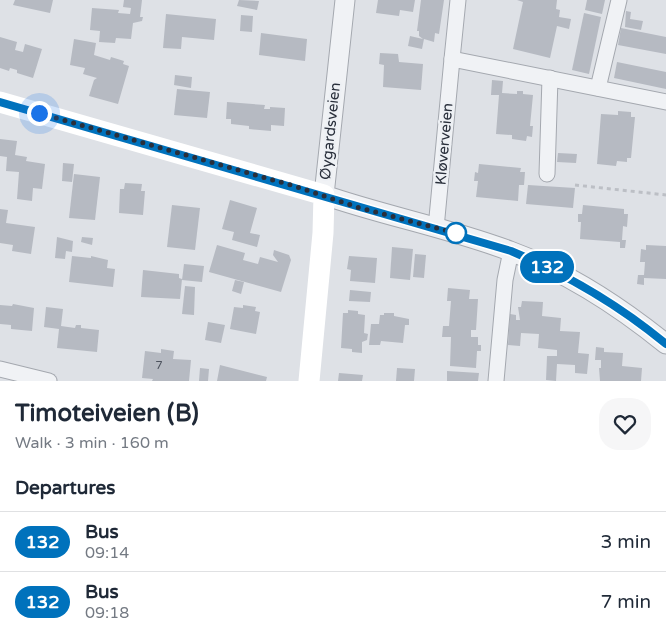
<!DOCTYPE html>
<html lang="en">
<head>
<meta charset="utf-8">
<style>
  body { margin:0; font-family:"Varela Round",sans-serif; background:#f6f6f7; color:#1f2937; height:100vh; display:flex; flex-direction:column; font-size:19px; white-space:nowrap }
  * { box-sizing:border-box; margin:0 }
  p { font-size:16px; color:#747a83 }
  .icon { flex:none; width:28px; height:28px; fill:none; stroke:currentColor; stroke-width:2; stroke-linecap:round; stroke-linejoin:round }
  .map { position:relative; height:381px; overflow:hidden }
  .panel { display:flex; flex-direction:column; background:#fff; flex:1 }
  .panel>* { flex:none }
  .badge { padding:0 10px; border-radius:16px; font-size:18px; line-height:32px }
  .you { position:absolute; width:25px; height:25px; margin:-12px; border:4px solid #fff; border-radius:50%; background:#1a73e8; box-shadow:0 0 0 8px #1a73e833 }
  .map>.badge { position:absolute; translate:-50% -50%; box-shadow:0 0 0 2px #fff }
  h2 { padding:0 15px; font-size:19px; line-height:45px }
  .round { display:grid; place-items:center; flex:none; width:52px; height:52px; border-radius:20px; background:#f6f6f7 }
  .head { display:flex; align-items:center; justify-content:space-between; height:85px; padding:0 15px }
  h1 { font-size:24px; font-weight:800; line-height:38px }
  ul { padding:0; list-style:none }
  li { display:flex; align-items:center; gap:15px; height:60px; padding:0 15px; border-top:1px solid #e0e1e3 }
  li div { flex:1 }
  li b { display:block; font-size:19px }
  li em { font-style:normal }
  li .badge { min-width:55px; font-weight:700; text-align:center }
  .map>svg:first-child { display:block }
  .building { fill:#b6bac2 }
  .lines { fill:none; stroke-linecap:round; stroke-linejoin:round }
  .minor-casing { stroke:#a4a8af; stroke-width:17 }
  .tertiary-casing { stroke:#a4a8af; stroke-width:21 }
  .path { stroke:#bcbfc5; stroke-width:3; stroke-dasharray:4 4; stroke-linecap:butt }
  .minor { stroke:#f0f2f5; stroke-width:15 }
  .tertiary { stroke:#f0f2f5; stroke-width:19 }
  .secondary { stroke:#fff; stroke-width:21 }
  .line-casing { stroke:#fff; stroke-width:11 }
  .line { stroke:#0072bc; stroke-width:8 }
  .walk { stroke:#292f3b; stroke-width:5; stroke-dasharray:0 9 }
  .stop-dot { fill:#fff; stroke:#0072bc; stroke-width:2.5 }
  .labels { text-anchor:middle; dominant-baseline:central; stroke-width:4.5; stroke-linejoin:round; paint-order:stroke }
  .number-label { font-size:12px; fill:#4c525d }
  .street-label { font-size:15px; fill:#292f3b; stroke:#edf0f4 }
</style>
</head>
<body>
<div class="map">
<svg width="666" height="381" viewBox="0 0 666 381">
  <rect width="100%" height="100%" fill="#dee1e6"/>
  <g class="building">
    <polygon points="15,0 53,0 50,13 13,5"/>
    <polygon points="124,0 142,0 140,17 143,17 142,21 133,23 131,39 116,38 115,43 99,42 100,31 90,30 92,8 119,10 118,13 130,14 131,8 123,7"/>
    <polygon points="239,0 259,1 257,10 237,6"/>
    <polygon points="378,0 415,0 413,12 400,10 399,16 376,13"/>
    <polygon points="421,0 444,0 439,34 435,33 434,42 424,39 422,49 408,46 410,36 423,39 419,36 419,31 417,31"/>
    <polygon points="517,0 557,0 556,9 560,10 559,17 571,19 569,29 557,26 550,58 513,49 523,2"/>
    <polygon points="587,0 605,0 602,14 585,10"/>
    <polygon points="626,11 631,12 630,19 643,21 641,30 625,27"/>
    <polygon points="584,13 601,17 589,74 572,70"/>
    <polygon points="166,14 216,19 214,40 182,37 181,49 163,48"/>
    <polygon points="241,15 253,16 252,32 240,31"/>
    <polygon points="621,28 666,37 666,54 618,45"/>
    <polygon points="261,33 307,39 305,61 259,55"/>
    <polygon points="0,37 17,42 15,50 23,52 25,44 42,49 33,78 17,73 17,70 10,68 9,71 0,68"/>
    <polygon points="74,39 96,43 94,55 110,60 111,57 124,61 123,64 129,66 118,104 89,96 94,80 97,78 83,74 85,68 70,65"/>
    <polygon points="380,53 398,54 399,62 423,64 421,90 383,87 384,65 379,64"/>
    <polygon points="617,62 666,72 666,89 614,78"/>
    <polygon points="175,75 192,77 191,88 174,85"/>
    <polygon points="492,80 503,81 502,93 517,94 517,91 523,91 523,94 533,95 530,126 533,126 532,137 527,136 526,141 512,139 512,135 496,134 499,95 491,95"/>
    <polygon points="177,89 210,92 207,118 174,115"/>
    <polygon points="227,102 265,105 264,109 270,109 270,107 285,108 284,126 271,125 271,131 249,129 249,126 231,124 231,119 226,119"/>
    <polygon points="618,111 631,112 631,117 635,117 631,158 627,158 627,162 617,161 616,166 597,164 601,114 618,115"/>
    <polygon points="0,139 17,141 15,155 27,157 26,161 45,164 42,189 33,188 32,201 17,199 19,172 6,171 7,157 0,156"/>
    <polygon points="558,153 577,154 576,163 557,162"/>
    <polygon points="63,163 74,164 72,182 62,181"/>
    <polygon points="479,164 521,168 520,172 525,172 524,185 519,185 518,201 476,197 478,181 474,181 475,172 478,173"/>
    <polygon points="74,174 100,177 95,220 69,218"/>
    <polygon points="125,183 142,184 141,191 145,191 143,215 119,213 120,189 124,189"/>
    <polygon points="528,185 575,188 573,208 526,204"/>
    <polygon points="230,200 257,208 250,233 260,235 257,247 232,240 234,232 222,229"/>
    <polygon points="172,205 200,208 195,250 167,247"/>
    <polygon points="583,205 624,209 624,214 628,214 627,227 623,226 622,240 626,240 625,248 620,248 620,242 580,239 581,222 578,222 578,214 582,214"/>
    <polygon points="0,209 8,210 6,223 35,227 31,254 12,251 13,245 0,243"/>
    <polygon points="57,237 73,241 72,252 66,251 65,259 55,258"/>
    <polygon points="82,237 93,238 92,245 81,242"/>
    <polygon points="217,245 245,253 243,260 258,264 260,257 278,262 273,255 274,250 289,255 291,260 281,292 209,272"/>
    <polygon points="646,245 666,246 666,279 644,278 644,285 637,284 638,275 644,275 645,262 640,262 641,249 646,250"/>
    <polygon points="392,247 413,249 410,280 390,278"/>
    <polygon points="415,254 426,255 424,278 413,277"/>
    <polygon points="72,256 91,258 91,256 108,260 107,268 115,269 113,287 69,282"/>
    <polygon points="349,256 377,258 375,283 350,281 351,270 347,269"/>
    <polygon points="184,264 204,266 202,282 182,280"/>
    <polygon points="143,270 179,274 179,278 182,279 180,299 141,297"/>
    <polygon points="235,280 244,282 241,294 232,291"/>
    <polygon points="185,286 195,287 194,315 182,314"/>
    <polygon points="448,288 470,290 469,299 478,299 476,330 471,330 471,337 478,337 478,345 481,345 481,351 477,351 476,368 450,366 451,337 442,337 443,326 449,326 451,301 447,301"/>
    <polygon points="350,290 371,292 370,302 349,301"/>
    <polygon points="522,301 543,302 542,316 561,318 560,331 580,332 578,353 589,354 587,374 575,373 575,365 557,364 556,381 546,380 547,356 557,356 557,350 538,348 539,334 521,333 520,346 508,345 510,314 516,315 516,320 520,320 518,307 521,307"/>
    <polygon points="13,304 34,308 32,331 11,329 11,325 0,324 0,305 12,306"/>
    <polygon points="243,305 256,307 255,311 260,312 256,334 230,329 234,307 243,308"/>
    <polygon points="46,307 63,309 61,326 75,328 76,325 81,325 81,328 99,330 97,352 57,348 59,329 44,327"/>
    <polygon points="348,310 358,311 358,314 365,315 364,333 368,334 367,340 362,342 362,353 352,352 352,349 341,348 343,313 348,313"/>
    <polygon points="384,313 394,313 394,316 409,319 409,325 405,325 403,343 381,341 380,345 369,345 371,324 379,324 380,315 384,315"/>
    <polygon points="208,322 225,325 221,343 205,340"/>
    <polygon points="596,347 604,348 604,352 623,353 622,366 642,368 641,381 600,381 599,368 601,368 601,360 595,360"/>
    <polygon points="161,349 174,351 173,359 191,360 189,381 152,381 153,379 142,378 145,351 161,353"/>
    <polygon points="220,365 267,377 266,381 217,381"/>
    <polygon points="200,368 209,369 208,381 199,381"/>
    <polygon points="397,368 415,369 414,381 396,381"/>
    <polygon points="447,371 479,373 478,381 447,381"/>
    <polygon points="339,373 363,375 362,381 338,381"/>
  </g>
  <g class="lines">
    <defs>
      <g id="minor">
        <polyline points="452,59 458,0"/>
        <polyline points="598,88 619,0"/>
        <polyline points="547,174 550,78"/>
        <polyline points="436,228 452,59 666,102"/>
        <polyline points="0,369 49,381"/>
        <polyline points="496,381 505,280 511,251"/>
      </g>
      <path id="tertiary" d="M345,0L324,195C385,216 449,228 510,251C567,272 619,306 666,344"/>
    </defs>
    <use href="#minor" class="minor-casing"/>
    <use href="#tertiary" class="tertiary-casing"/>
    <polyline class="path" points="575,185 666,195"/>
    <use href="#minor" class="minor"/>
    <use href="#tertiary" class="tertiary"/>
    <polyline class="secondary" points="0,102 324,195 323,233 309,381"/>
  </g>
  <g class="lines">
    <defs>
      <path id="line" d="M0,102L511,251C568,275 619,305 666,344"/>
    </defs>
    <use href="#line" class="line-casing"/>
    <use href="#line" class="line"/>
    <polyline class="walk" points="39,113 294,186 360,208 456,233"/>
  </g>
  <circle class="stop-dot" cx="456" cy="233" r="10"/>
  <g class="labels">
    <g class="number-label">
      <text x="159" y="365">7</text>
    </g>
    <g class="street-label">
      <text transform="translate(330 131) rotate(-84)">Øygardsveien</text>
      <text transform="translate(444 144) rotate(-85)">Kløverveien</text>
    </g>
  </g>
</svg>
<div class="you" style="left:39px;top:113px"></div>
<b class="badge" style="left:547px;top:267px;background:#0072bc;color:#fff">132</b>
</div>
<section class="panel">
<div class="head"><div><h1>Timoteiveien (B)</h1><p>Walk · 3 min · 160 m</p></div><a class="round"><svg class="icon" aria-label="heart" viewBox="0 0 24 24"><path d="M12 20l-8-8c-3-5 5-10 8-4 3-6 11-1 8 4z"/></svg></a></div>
<h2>Departures</h2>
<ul>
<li><span class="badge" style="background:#0072bc;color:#fff">132</span><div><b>Bus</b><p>09:14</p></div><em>3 min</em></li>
<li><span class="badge" style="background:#0072bc;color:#fff">132</span><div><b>Bus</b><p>09:18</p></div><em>7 min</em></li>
</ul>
</section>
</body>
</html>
